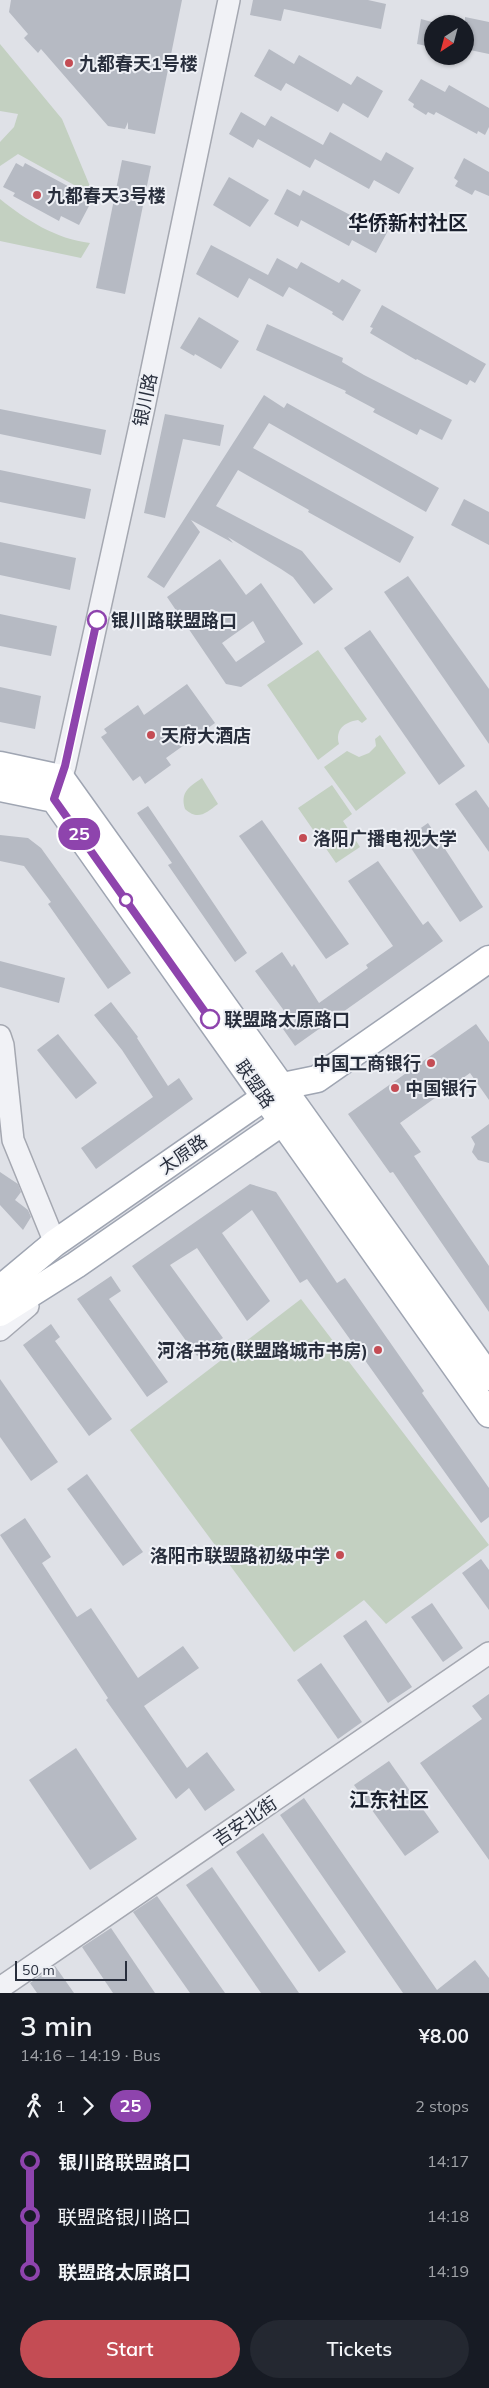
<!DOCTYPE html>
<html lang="en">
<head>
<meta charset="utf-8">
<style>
  body { margin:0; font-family:Mulish,"Noto Sans SC",sans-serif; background:#242831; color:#f1f3f6; height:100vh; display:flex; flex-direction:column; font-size:19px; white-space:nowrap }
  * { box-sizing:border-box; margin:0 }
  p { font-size:16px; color:#9ea1a6 }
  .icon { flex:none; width:28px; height:28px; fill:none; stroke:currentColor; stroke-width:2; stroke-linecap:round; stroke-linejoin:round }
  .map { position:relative; height:1993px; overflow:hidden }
  .side { display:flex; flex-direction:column; background:#171b24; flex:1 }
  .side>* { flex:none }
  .badge { padding:0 10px; border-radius:16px; font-size:18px; line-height:32px }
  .needle { width:32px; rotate:216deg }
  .controls { position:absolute; left:424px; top:15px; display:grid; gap:10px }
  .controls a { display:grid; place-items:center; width:50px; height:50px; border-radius:50%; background:#171b24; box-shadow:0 1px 4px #0004; font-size:25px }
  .scale { position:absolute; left:15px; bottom:12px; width:112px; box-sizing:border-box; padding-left:5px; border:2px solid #292f3d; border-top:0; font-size:14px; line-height:18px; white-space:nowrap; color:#292f3d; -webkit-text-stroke:4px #eef0f5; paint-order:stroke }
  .map>.badge { position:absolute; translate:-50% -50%; box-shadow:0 0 0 2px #fff }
  .legs { display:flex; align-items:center; gap:8px; height:55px; padding:0 20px; font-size:16px }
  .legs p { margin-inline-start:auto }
  .summary { display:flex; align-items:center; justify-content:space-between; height:85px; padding:0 20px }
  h1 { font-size:28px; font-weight:600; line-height:38px }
  .cta { display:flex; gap:10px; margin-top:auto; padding:10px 20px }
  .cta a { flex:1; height:58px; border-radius:30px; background:#c44c54; color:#fff; font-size:20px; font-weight:600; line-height:58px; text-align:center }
  .cta a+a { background:#242831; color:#f1f3f6 }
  ul { padding:0 20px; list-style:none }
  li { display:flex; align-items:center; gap:18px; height:55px; font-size:19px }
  li i { display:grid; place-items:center; width:8px; height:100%; margin:0 6px; background:currentColor }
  li i::after { content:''; width:12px; height:12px; margin:-6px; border:4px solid; border-radius:50%; background:#171b24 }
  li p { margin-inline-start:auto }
  li:first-child i { background:linear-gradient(#0000 50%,currentColor 0) }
  li:last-child i { background:linear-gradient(currentColor 50%,#0000 0) }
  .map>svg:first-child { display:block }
  .green { fill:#c3d0c1 }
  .building { fill:#b6bac3; fill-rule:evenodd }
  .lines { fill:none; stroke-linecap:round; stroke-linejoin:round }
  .minor-casing { stroke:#a5a8b1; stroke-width:24 }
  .major-casing { stroke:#9fa5b2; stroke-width:29 }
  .minor { stroke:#f1f2f6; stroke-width:21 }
  .major { stroke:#fff; stroke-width:26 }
  .line-1-casing { stroke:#fff; stroke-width:11 }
  .line-1 { stroke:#8e44ad; stroke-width:8 }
  .poi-dot { fill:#c44c54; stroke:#eef0f5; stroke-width:2 }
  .stop-1-dot { fill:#fff; stroke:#8e44ad; stroke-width:2.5 }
  .labels { text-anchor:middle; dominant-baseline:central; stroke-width:4; stroke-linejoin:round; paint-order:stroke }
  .poi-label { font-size:18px; font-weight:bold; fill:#292f3d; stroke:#eef0f5; text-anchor:start }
  .street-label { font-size:18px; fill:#292f3d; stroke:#eef0f5 }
  .stop-label { font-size:18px; font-weight:bold; fill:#292f3d; stroke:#eef0f5; text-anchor:start }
  .quarter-label { font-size:20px; font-weight:bold; fill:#1b202e; stroke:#eef0f5 }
</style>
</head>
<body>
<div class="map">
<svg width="489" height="1993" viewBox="0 0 489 1993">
  <rect width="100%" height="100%" fill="#dfe1e7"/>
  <g class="green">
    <polygon points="0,44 62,119 94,196 18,154 0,166 0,142 14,127 18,114 0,111"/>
    <path d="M0,199C26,220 56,239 90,243L81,258L0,241Z"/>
    <path d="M318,650L367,719L362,723L358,720C344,722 335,730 339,744L318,760L267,685Z"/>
    <polygon points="380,735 406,773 356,811 324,767 347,751 359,757 369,753 376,746 375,739"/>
    <path d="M202,778L218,804C206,813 198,821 185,809C180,792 189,787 202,778Z"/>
    <polygon points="332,785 352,814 343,821 360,847 336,863 298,808"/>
    <polygon points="301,1299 489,1545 386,1624 364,1600 294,1652 130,1430"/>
  </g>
  <g class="building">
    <polygon points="11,0 182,0 155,134 128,129 128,122 125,129 108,126 41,49 38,53 24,38 28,34 9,12"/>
    <polygon points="253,0 368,0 386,4 381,29 284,9 281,21 250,15"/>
    <polygon points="465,17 489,22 489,54 470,50 471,45 465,44"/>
    <polygon points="421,19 432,22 432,47 417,44"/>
    <polygon points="269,49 294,64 299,55 351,85 357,76 383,91 368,118 343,103 338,112 286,83 281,91 254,76"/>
    <polygon points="421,79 445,92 449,85 489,108 489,127 485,135 478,131 477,134 436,112 434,115 428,112 426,115 413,107 414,104 408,100"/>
    <polygon points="241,112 265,126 271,116 323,145 330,132 381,161 386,152 414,168 399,194 374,180 369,189 315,159 310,168 258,139 253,148 229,134"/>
    <polygon points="464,158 489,172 489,196 475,190 472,195 455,186 458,181 454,178"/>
    <polygon points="122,160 151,166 125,294 96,288"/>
    <polygon points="16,163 23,167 25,163 90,198 86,205 89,206 79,225 61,216 59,221 13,196 15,193 3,187"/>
    <polygon points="229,177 269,200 250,227 213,205"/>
    <polygon points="287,189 300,196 303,190 371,226 375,219 390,227 376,253 352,240 349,246 301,220 298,227 274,214"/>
    <polygon points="211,245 268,275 277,258 297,269 301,262 339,283 342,279 361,290 343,321 332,314 333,312 289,287 283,297 249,278 238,298 196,274"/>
    <polygon points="382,305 486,364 475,383 470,380 467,385 417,359 416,360 370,333 373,328 370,327"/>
    <polygon points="199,317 239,341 221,369 195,354 194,356 180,348"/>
    <polygon points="267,324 343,358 342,362 364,375 452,420 442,440 420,429 417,435 373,412 375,409 345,393 346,391 256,350"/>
    <polygon points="264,395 284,408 287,403 439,488 426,512 269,423 253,448 414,537 400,563 308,512 309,510 238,470 216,506 302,551 333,589 314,604 293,577 281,569 228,537 233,543 191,520 200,532 164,588 147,577"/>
    <polygon points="0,409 106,430 101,455 0,434"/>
    <polygon points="165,414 224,425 220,446 183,439 165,518 144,513"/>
    <polygon points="0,470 91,489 85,519 0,502"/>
    <polygon points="464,499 489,512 489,545 451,525"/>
    <polygon points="0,542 76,558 70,590 0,575"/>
    <path d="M220,559L246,595L261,583L303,644L241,687L226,684L167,597ZM253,621L265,642L236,662L222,643Z"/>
    <polygon points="408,576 489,689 489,744 384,592"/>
    <polygon points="0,614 57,626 51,656 0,646"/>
    <polygon points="370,630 465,766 439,785 344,648"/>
    <polygon points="187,684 215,723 166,758 171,765 145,784 140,776 133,781 101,737 107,733 104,729 138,705 144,715"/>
    <polygon points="0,687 41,696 35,729 0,722"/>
    <polygon points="476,790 489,808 489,852 455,804"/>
    <polygon points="148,806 247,953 235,962 168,865 172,863 137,813"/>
    <polygon points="262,820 349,944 326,959 239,836"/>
    <polygon points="428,823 483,907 460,922 405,839"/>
    <polygon points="0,835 28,838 41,848 131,973 108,989 48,904 51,902 24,866 0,861"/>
    <polygon points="378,861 423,925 428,921 443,941 295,1046 283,1029 295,1021 285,1012 255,971 282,952 292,967 294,964 319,1003 368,968 366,965 393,946 348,881"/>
    <polygon points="0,961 65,978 59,1003 0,987"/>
    <polygon points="111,1002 138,1037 137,1038 168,1086 179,1078 193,1099 96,1169 81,1148 153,1097 122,1050 94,1015"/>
    <polygon points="476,1024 489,1042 489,1100 470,1073 400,1123 421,1152 414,1156 489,1266 489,1312 393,1172 390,1173 348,1114"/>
    <polygon points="58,1034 97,1083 76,1099 37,1050"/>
    <polygon points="489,1124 489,1163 478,1160 472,1152 475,1144 471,1137"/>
    <polygon points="0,1172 18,1184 21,1192 15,1200 28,1210 31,1217 23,1230 0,1205"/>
    <polygon points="250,1184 276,1192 337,1283 345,1278 424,1391 422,1393 489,1488 489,1517 481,1523 307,1279 300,1283 252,1210 222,1233 270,1301 247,1321 197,1248 170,1265 223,1338 197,1356 132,1266"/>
    <polygon points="111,1276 121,1291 109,1299 168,1382 147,1397 77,1299"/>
    <polygon points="51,1324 60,1337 55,1341 112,1419 89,1436 23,1345"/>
    <polygon points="0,1379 58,1462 31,1481 0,1437"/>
    <polygon points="87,1474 143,1552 123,1566 67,1489"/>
    <polygon points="25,1518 51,1557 42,1563 77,1617 91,1608 138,1678 183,1646 199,1668 144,1706 187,1768 207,1752 235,1790 205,1811 189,1788 176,1799 106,1700 108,1698 0,1535"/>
    <polygon points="481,1559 489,1570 489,1610 462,1573"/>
    <polygon points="432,1603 463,1648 443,1662 411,1617"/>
    <polygon points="366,1620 412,1687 388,1703 343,1636"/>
    <polygon points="321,1663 362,1722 338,1739 297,1680"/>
    <polygon points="489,1694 489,1860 420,1763 482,1719 472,1706"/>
    <polygon points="76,1748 137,1839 90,1870 29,1780"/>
    <polygon points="389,1761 439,1832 405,1856 354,1785"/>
    <polygon points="304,1798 437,1990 475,1960 489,1978 489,1993 403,1993 280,1815"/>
    <polygon points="263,1833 346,1952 319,1972 236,1852"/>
    <polygon points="212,1867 299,1993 261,1993 186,1885"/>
    <polygon points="157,1896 225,1993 190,1993 133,1912"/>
    <polygon points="111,1928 155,1993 113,1993 82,1947"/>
    <polygon points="55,1966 74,1993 37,1993 30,1983"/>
  </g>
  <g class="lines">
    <defs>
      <g id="minor">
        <polyline points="56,794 65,766 143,412 229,0"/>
        <polyline points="0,1036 3,1045 13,1140 55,1243 42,1251"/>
        <polyline points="0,1330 28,1306"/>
        <polyline points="0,1988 489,1653"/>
      </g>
      <g id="major">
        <polyline points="0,765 61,778 489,1377"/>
        <polyline points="0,788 54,799 489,1414"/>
        <polyline points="0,1289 55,1243 265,1097 283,1086 317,1079 489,959"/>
        <polyline points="0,1313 76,1265 297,1112"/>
      </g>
    </defs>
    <use href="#minor" class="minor-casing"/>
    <use href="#major" class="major-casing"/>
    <use href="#minor" class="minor"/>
    <use href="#major" class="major"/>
  </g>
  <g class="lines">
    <defs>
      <polyline id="line-1" points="97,620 65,766 54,799 210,1019"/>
    </defs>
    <use href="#line-1" class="line-1-casing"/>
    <use href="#line-1" class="line-1"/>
  </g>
  <g class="poi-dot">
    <circle cx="69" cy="63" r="5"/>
    <circle cx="37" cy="195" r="5"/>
    <circle cx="151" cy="735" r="5"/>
    <circle cx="303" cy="838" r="5"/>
    <circle cx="431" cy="1063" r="5"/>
    <circle cx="395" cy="1088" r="5"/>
    <circle cx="378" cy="1350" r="5"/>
    <circle cx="340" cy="1555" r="5"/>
  </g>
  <g class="stop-1-dot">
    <circle cx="97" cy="620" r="9"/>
    <circle cx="126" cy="900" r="6"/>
    <circle cx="210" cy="1019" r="9"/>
  </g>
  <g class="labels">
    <g class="poi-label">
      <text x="79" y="63">九都春天1号楼</text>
      <text x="47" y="195">九都春天3号楼</text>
      <text x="161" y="735">天府大酒店</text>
      <text x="313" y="838">洛阳广播电视大学</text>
      <text x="421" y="1063" text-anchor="end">中国工商银行</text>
      <text x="405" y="1088">中国银行</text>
      <text x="368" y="1350" text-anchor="end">河洛书苑(联盟路城市书房)</text>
      <text x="330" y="1555" text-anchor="end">洛阳市联盟路初级中学</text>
    </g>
    <g class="street-label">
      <text transform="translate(145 400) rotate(-78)">银川路</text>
      <text transform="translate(255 1084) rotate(55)">联盟路</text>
      <text transform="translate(183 1154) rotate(-35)">太原路</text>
      <text transform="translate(245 1821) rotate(-34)">吉安北街</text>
    </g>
    <g class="stop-label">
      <text x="111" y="620">银川路联盟路口</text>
      <text x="224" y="1019">联盟路太原路口</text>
    </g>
    <g class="quarter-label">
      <text x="408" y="222">华侨新村社区</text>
      <text x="389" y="1799">江东社区</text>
    </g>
  </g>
</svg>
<div class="controls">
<a><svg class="needle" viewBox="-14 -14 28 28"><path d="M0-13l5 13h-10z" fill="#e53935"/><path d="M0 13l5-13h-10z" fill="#9ea1a6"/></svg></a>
</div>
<div class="scale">50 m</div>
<b class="badge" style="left:79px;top:834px;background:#8e44ad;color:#fff">25</b>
</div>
<section class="side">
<div class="summary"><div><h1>3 min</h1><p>14:16 – 14:19 · Bus</p></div><b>¥8.00</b></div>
<div class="legs"><svg class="icon" aria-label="walk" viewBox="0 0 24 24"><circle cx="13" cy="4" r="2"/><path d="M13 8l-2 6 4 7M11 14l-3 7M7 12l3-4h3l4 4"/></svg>1<svg class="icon" aria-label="forward" viewBox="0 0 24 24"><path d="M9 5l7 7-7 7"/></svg><b class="badge" style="background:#8e44ad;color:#fff">25</b><p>2 stops</p></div>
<ul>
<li><i style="color:#8e44ad"></i><b>银川路联盟路口</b><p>14:17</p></li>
<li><i style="color:#8e44ad"></i><span>联盟路银川路口</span><p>14:18</p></li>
<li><i style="color:#8e44ad"></i><b>联盟路太原路口</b><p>14:19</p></li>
</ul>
<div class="cta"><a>Start</a><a>Tickets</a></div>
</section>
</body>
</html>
